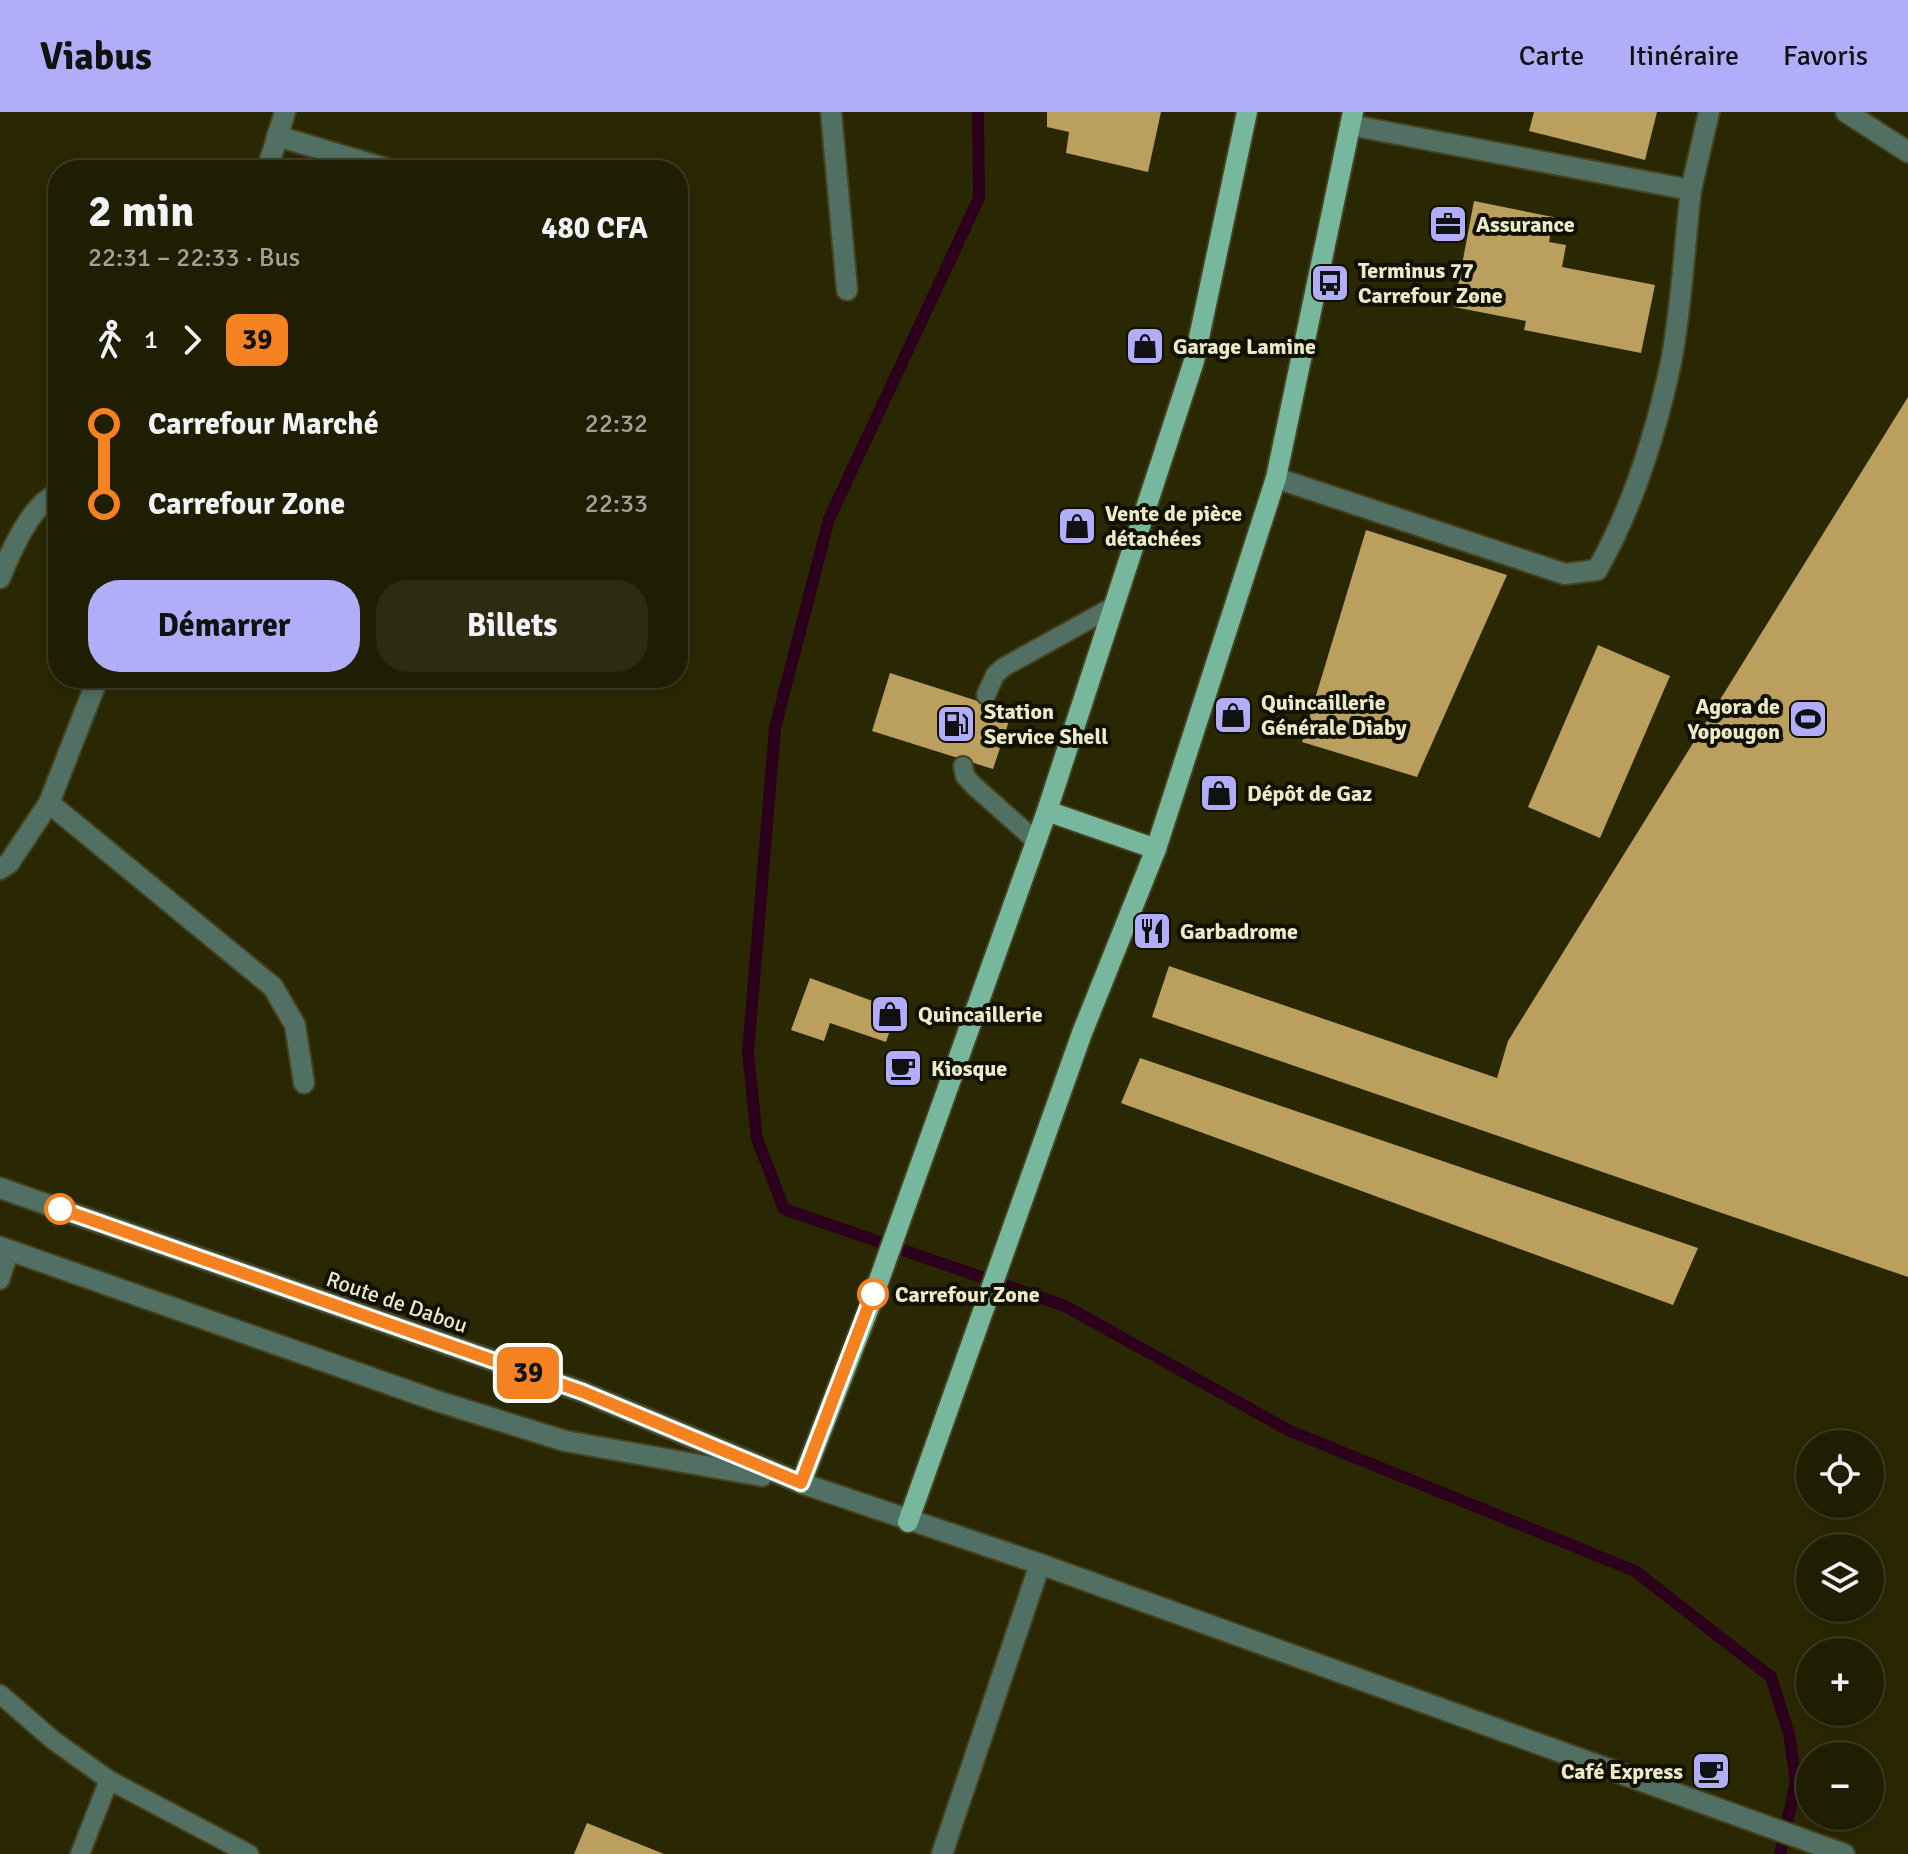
<!DOCTYPE html>
<html lang="fr">
<head>
<meta charset="utf-8">
<style>
  body { margin:0; font-family:Signika,sans-serif; background:#2d2b11; color:#f1f3f6; height:100vh; display:flex; flex-direction:column; font-size:30px; white-space:nowrap }
  * { box-sizing:border-box; margin:0 }
  p { font-size:26px; color:#a2a299 }
  .icon { flex:none; width:44px; height:44px; fill:none; stroke:currentColor; stroke-width:2; stroke-linecap:round; stroke-linejoin:round }
  .map { position:relative; flex:1; overflow:hidden }
  .details { position:absolute; left:48px; top:48px; width:640px; height:528px; display:flex; flex-direction:column; background:#201e02; border-radius:32px; box-shadow:0 4px 12px #0003,0 0 0 2px #3d3c24 }
  .details>* { flex:none }
  .badge { padding:0 16px; border-radius:12px; font-size:28px; line-height:52px }
  .controls { position:absolute; left:1796px; top:1318px; display:grid; gap:16px }
  .controls a { display:grid; place-items:center; width:88px; height:88px; border-radius:50%; background:#201e02; box-shadow:0 4px 12px #0003,0 0 0 2px #3d3c24; font-size:40px }
  .map>.badge { position:absolute; translate:-50% -50%; box-shadow:0 0 0 4px #fff }
  .legs { display:flex; align-items:center; gap:12px; height:88px; padding:0 40px; font-size:26px }
  .legs p { margin-inline-start:auto }
  .head { display:flex; align-items:center; justify-content:space-between; height:136px; padding:0 40px }
  h1 { font-size:44px; font-weight:700; line-height:60px }
  .action { display:flex; gap:16px; margin-top:auto; padding:16px 40px }
  .action a { flex:1; height:92px; border-radius:32px; background:#b2adf9; color:#111; font-size:32px; font-weight:700; line-height:92px; text-align:center }
  .action a+a { background:#2d2b11; color:#f1f3f6 }
  ul { padding:0 40px; list-style:none }
  li { display:flex; align-items:center; gap:28px; height:80px; font-size:30px }
  li i { display:grid; place-items:center; width:12px; height:100%; margin:0 10px; background:currentColor }
  li i::after { content:''; width:20px; height:20px; margin:-10px; border:6px solid; border-radius:50%; background:#201e02 }
  li p { margin-inline-start:auto }
  li:first-child i { background:linear-gradient(#0000 50%,currentColor 0) }
  li:last-child i { background:linear-gradient(currentColor 50%,#0000 0) }
  header { display:flex; align-items:center; gap:48px; box-sizing:border-box; height:112px; padding:0 40px; background:#b2adf9; color:#111 }
  header strong { font-size:38px }
  nav { display:flex; gap:44px; margin-inline-start:auto; font-size:28px }
  .map>svg:first-child { display:block }
  .lines { fill:none; stroke-linecap:round; stroke-linejoin:round }
  .stream { stroke:#2c001c; stroke-width:12 }
  .building { fill:#bb9f5f }
  .service-casing { stroke:#45431f; stroke-width:22 }
  .minor-casing { stroke:#45431f; stroke-width:24 }
  .tertiary-casing { stroke:#45431f; stroke-width:24 }
  .primary-casing { stroke:#45431f; stroke-width:24 }
  .service { stroke:#516f62; stroke-width:18 }
  .minor { stroke:#516f62; stroke-width:20 }
  .tertiary { stroke:#516f62; stroke-width:20 }
  .primary { stroke:#77b79d; stroke-width:20 }
  .line-1-casing { stroke:#fff; stroke-width:18 }
  .line-1 { stroke:#f58220; stroke-width:12 }
  .stop-1-dot { fill:#fff; stroke:#f58220; stroke-width:4 }
  .labels { text-anchor:middle; dominant-baseline:central; stroke-width:8; stroke-linejoin:round; paint-order:stroke }
  .poi-label { font-size:22px; font-weight:bold; fill:#ecebc9; stroke:#121100; text-anchor:start }
  .stop-label { font-size:22px; font-weight:bold; fill:#ecebc9; stroke:#121100; text-anchor:start }
  .street-label { font-size:22px; fill:#ecebc9; stroke:#121100 }
</style>
</head>
<body>
<header>
<strong>Viabus</strong>
<nav><a>Carte</a><a>Itinéraire</a><a>Favoris</a></nav>
</header>
<div class="map">
<svg width="1908" height="1742" viewBox="0 0 1908 1742">
  <rect width="100%" height="100%" fill="#2a2803"/>
  <g class="lines">
    <polyline class="stream" points="978,0 979,86 829,407 775,616 748,940 757,1027 784,1097 1065,1194 1290,1319 1635,1459 1771,1565 1789,1622 1796,1670 1780,1742"/>
  </g>
  <g class="building">
    <polygon points="1047,0 1161,0 1148,60 1066,41 1069,20 1047,15"/>
    <polygon points="1534,0 1657,0 1645,48 1529,19"/>
    <polygon points="1474,89 1553,105 1549,130 1566,133 1562,155 1655,173 1641,241 1524,218 1526,209 1454,195"/>
    <polygon points="1908,285 1908,1165 1152,905 1169,854 1497,966 1508,929"/>
    <polygon points="1366,418 1507,463 1417,665 1302,630"/>
    <polygon points="1598,533 1670,564 1600,726 1528,695"/>
    <polygon points="890,561 1012,600 993,657 872,619"/>
    <polygon points="810,866 897,898 886,930 830,911 824,929 791,918"/>
    <polygon points="1140,946 1698,1136 1673,1193 1121,991"/>
    <polygon points="587,1711 664,1742 574,1742"/>
  </g>
  <g class="lines">
    <defs>
      <g id="service">
        <polyline points="986,583 995,563 1004,555 1114,494"/>
        <polyline points="963,654 965,664 973,673 1036,729"/>
        <polyline points="0,1168 10,1138"/>
        <polyline points="0,1582 53,1628 109,1668 249,1742"/>
        <polyline points="80,1742 109,1668"/>
      </g>
      <g id="minor">
        <polyline points="831,0 847,178"/>
        <polyline points="1846,0 1908,40"/>
        <polyline points="1350,13 1691,78 1709,0"/>
        <polyline points="277,24 391,58"/>
        <polyline points="267,58 285,0"/>
        <path d="M1276,366L1565,462L1597,458C1633,395 1656,321 1671,250C1682,194 1684,135 1691,78"/>
        <path d="M0,466C10,441 32,390 58,382"/>
        <polyline points="49,691 273,875 295,913 304,971"/>
        <polyline points="0,757 9,751 49,691 98,566"/>
        <polyline points="942,1742 1040,1452"/>
      </g>
      <g id="tertiary">
        <polyline points="0,1076 583,1280 801,1371 1040,1452 1844,1742"/>
        <polyline points="0,1135 440,1290 565,1329 762,1364"/>
      </g>
      <g id="primary">
        <polyline points="1047,699 1156,737"/>
        <polyline points="801,1371 869,1196 1047,699 1194,249 1247,0"/>
        <polyline points="908,1410 1082,921 1156,737 1276,366 1353,0"/>
      </g>
    </defs>
    <use href="#service" class="service-casing"/>
    <use href="#minor" class="minor-casing"/>
    <use href="#tertiary" class="tertiary-casing"/>
    <use href="#primary" class="primary-casing"/>
    <use href="#service" class="service"/>
    <use href="#minor" class="minor"/>
    <use href="#tertiary" class="tertiary"/>
    <use href="#primary" class="primary"/>
  </g>
  <g class="lines">
    <defs>
      <polyline id="line-1" points="60,1097 583,1280 801,1371 873,1182"/>
    </defs>
    <use href="#line-1" class="line-1-casing"/>
    <use href="#line-1" class="line-1"/>
  </g>
  <defs>
    <symbol id="office-square" viewBox="-11 -11 22 22"><rect x="-9" y="-9" width="18" height="18" rx="4" fill="#b2adf9" stroke="#121100"/><path d="M-6-3h4V-5.5h4V-3h4V5H-6ZM-1-4.5V-3h2v-1.5ZM-6 0V1H6V0Z" fill="#111"/></symbol>
    <symbol id="bus-square" viewBox="-11 -11 22 22"><rect x="-9" y="-9" width="18" height="18" rx="4" fill="#b2adf9" stroke="#121100"/><path d="M-5-6H5V4H4V6H2V4H-2V6H-4V4H-5ZM-3.5-4V0h7V-4ZM-3.5 1.2v1.5H-2V1.2ZM2 1.2v1.5H3.5V1.2Z" fill="#111"/></symbol>
    <symbol id="shop-square" viewBox="-11 -11 22 22"><rect x="-9" y="-9" width="18" height="18" rx="4" fill="#b2adf9" stroke="#121100"/><path d="M-5-2.5h2.3a2.7 3.5 0 0 1 5.4 0H5L5.5 6h-11ZM-1.5-2.5h3a1.5 2.3 0 0 0-3 0Z" fill="#111"/></symbol>
    <symbol id="stadium-square" viewBox="-11 -11 22 22"><rect x="-9" y="-9" width="18" height="18" rx="4" fill="#b2adf9" stroke="#121100"/><path d="M0-5a6.5 5 0 1 0 0 10a6.5 5 0 1 0 0-10ZM-3.5-1.8h7v3.6h-7Z" fill="#111"/></symbol>
    <symbol id="fuel-square" viewBox="-11 -11 22 22"><rect x="-9" y="-9" width="18" height="18" rx="4" fill="#b2adf9" stroke="#121100"/><path d="M-5.5-6h7V0h2V4h1.3V-2.5L3-4.5l.8-.8L6-3V5H2.5V1h-1V6h-7ZM-4.2-4.7v3.2H.2V-4.7Z" fill="#111"/></symbol>
    <symbol id="restaurant-square" viewBox="-11 -11 22 22"><rect x="-9" y="-9" width="18" height="18" rx="4" fill="#b2adf9" stroke="#121100"/><path d="M-5-6h1v4h1v-4h1v4h1v-4h1v5L-1.5 .5V6h-2V.5L-5-1ZM5-6V6H3V1.5H1.5Q1.5-4 5-6Z" fill="#111"/></symbol>
    <symbol id="cafe-square" viewBox="-11 -11 22 22"><rect x="-9" y="-9" width="18" height="18" rx="4" fill="#b2adf9" stroke="#121100"/><path d="M-5.5-4.5H6V0H3Q3 3.5 0 3.5H-2.5Q-5.5 3.5-5.5 0ZM3-3.2v2h1.7v-2ZM-6 4.5H4V6H-6Z" fill="#111"/></symbol>
  </defs>
  <g fill-rule="evenodd">
    <use href="#office-square" x="1426" y="90" width="44" height="44"/>
    <use href="#bus-square" x="1308" y="149" width="44" height="44"/>
    <use href="#shop-square" x="1123" y="212" width="44" height="44"/>
    <use href="#shop-square" x="1055" y="392" width="44" height="44"/>
    <use href="#shop-square" x="1211" y="581" width="44" height="44"/>
    <use href="#stadium-square" x="1786" y="585" width="44" height="44"/>
    <use href="#fuel-square" x="934" y="590" width="44" height="44"/>
    <use href="#shop-square" x="1197" y="659" width="44" height="44"/>
    <use href="#restaurant-square" x="1130" y="797" width="44" height="44"/>
    <use href="#shop-square" x="868" y="880" width="44" height="44"/>
    <use href="#cafe-square" x="881" y="934" width="44" height="44"/>
    <use href="#cafe-square" x="1689" y="1637" width="44" height="44"/>
  </g>
  <g class="stop-1-dot">
    <circle cx="60" cy="1097" r="14"/>
    <circle cx="873" cy="1182" r="14"/>
  </g>
  <g class="labels">
    <g class="poi-label">
      <text x="1476" y="112">Assurance</text>
      <text x="1358" y="158">Terminus 77<tspan x="1358" dy="25">Carrefour Zone</tspan></text>
      <text x="1173" y="234">Garage Lamine</text>
      <text x="1105" y="401">Vente de pièce<tspan x="1105" dy="25">détachées</tspan></text>
      <text x="1261" y="590">Quincaillerie<tspan x="1261" dy="25">Générale Diaby</tspan></text>
      <text x="1780" y="594" text-anchor="end">Agora de<tspan x="1780" dy="25">Yopougon</tspan></text>
      <text x="984" y="599">Station<tspan x="984" dy="25">Service Shell</tspan></text>
      <text x="1247" y="681">Dépôt de Gaz</text>
      <text x="1180" y="819">Garbadrome</text>
      <text x="918" y="902">Quincaillerie</text>
      <text x="931" y="956">Kiosque</text>
      <text x="1683" y="1659" text-anchor="end">Café Express</text>
    </g>
    <g class="stop-label">
      <text x="895" y="1182">Carrefour Zone</text>
    </g>
    <g class="street-label">
      <text transform="translate(397 1190) rotate(19)">Route de Dabou</text>
    </g>
  </g>
</svg>
<div class="controls">
<a><svg class="icon" aria-label="locate" viewBox="0 0 24 24"><circle cx="12" cy="12" r="6"/><path d="M12 2v4M12 18v4M2 12h4M18 12h4"/></svg></a>
<a><svg class="icon" aria-label="layers" viewBox="0 0 24 24"><path d="M12 4l9 5-9 5-9-5zM3 14l9 5 9-5"/></svg></a>
<a>+</a>
<a>−</a>
</div>
<b class="badge" style="left:528px;top:1261px;background:#f58220;color:#111">39</b>
<section class="details">
<div class="head"><div><h1>2 min</h1><p>22:31 – 22:33 · Bus</p></div><b>480 CFA</b></div>
<div class="legs"><svg class="icon" aria-label="walk" viewBox="0 0 24 24"><circle cx="13" cy="4" r="2"/><path d="M13 8l-2 6 4 7M11 14l-3 7M7 12l3-4h3l4 4"/></svg>1<svg class="icon" aria-label="forward" viewBox="0 0 24 24"><path d="M9 5l7 7-7 7"/></svg><b class="badge" style="background:#f58220;color:#111">39</b></div>
<ul>
<li><i style="color:#f58220"></i><b>Carrefour Marché</b><p>22:32</p></li>
<li><i style="color:#f58220"></i><b>Carrefour Zone</b><p>22:33</p></li>
</ul>
<div class="action"><a>Démarrer</a><a>Billets</a></div>
</section>
</div>
</body>
</html>
